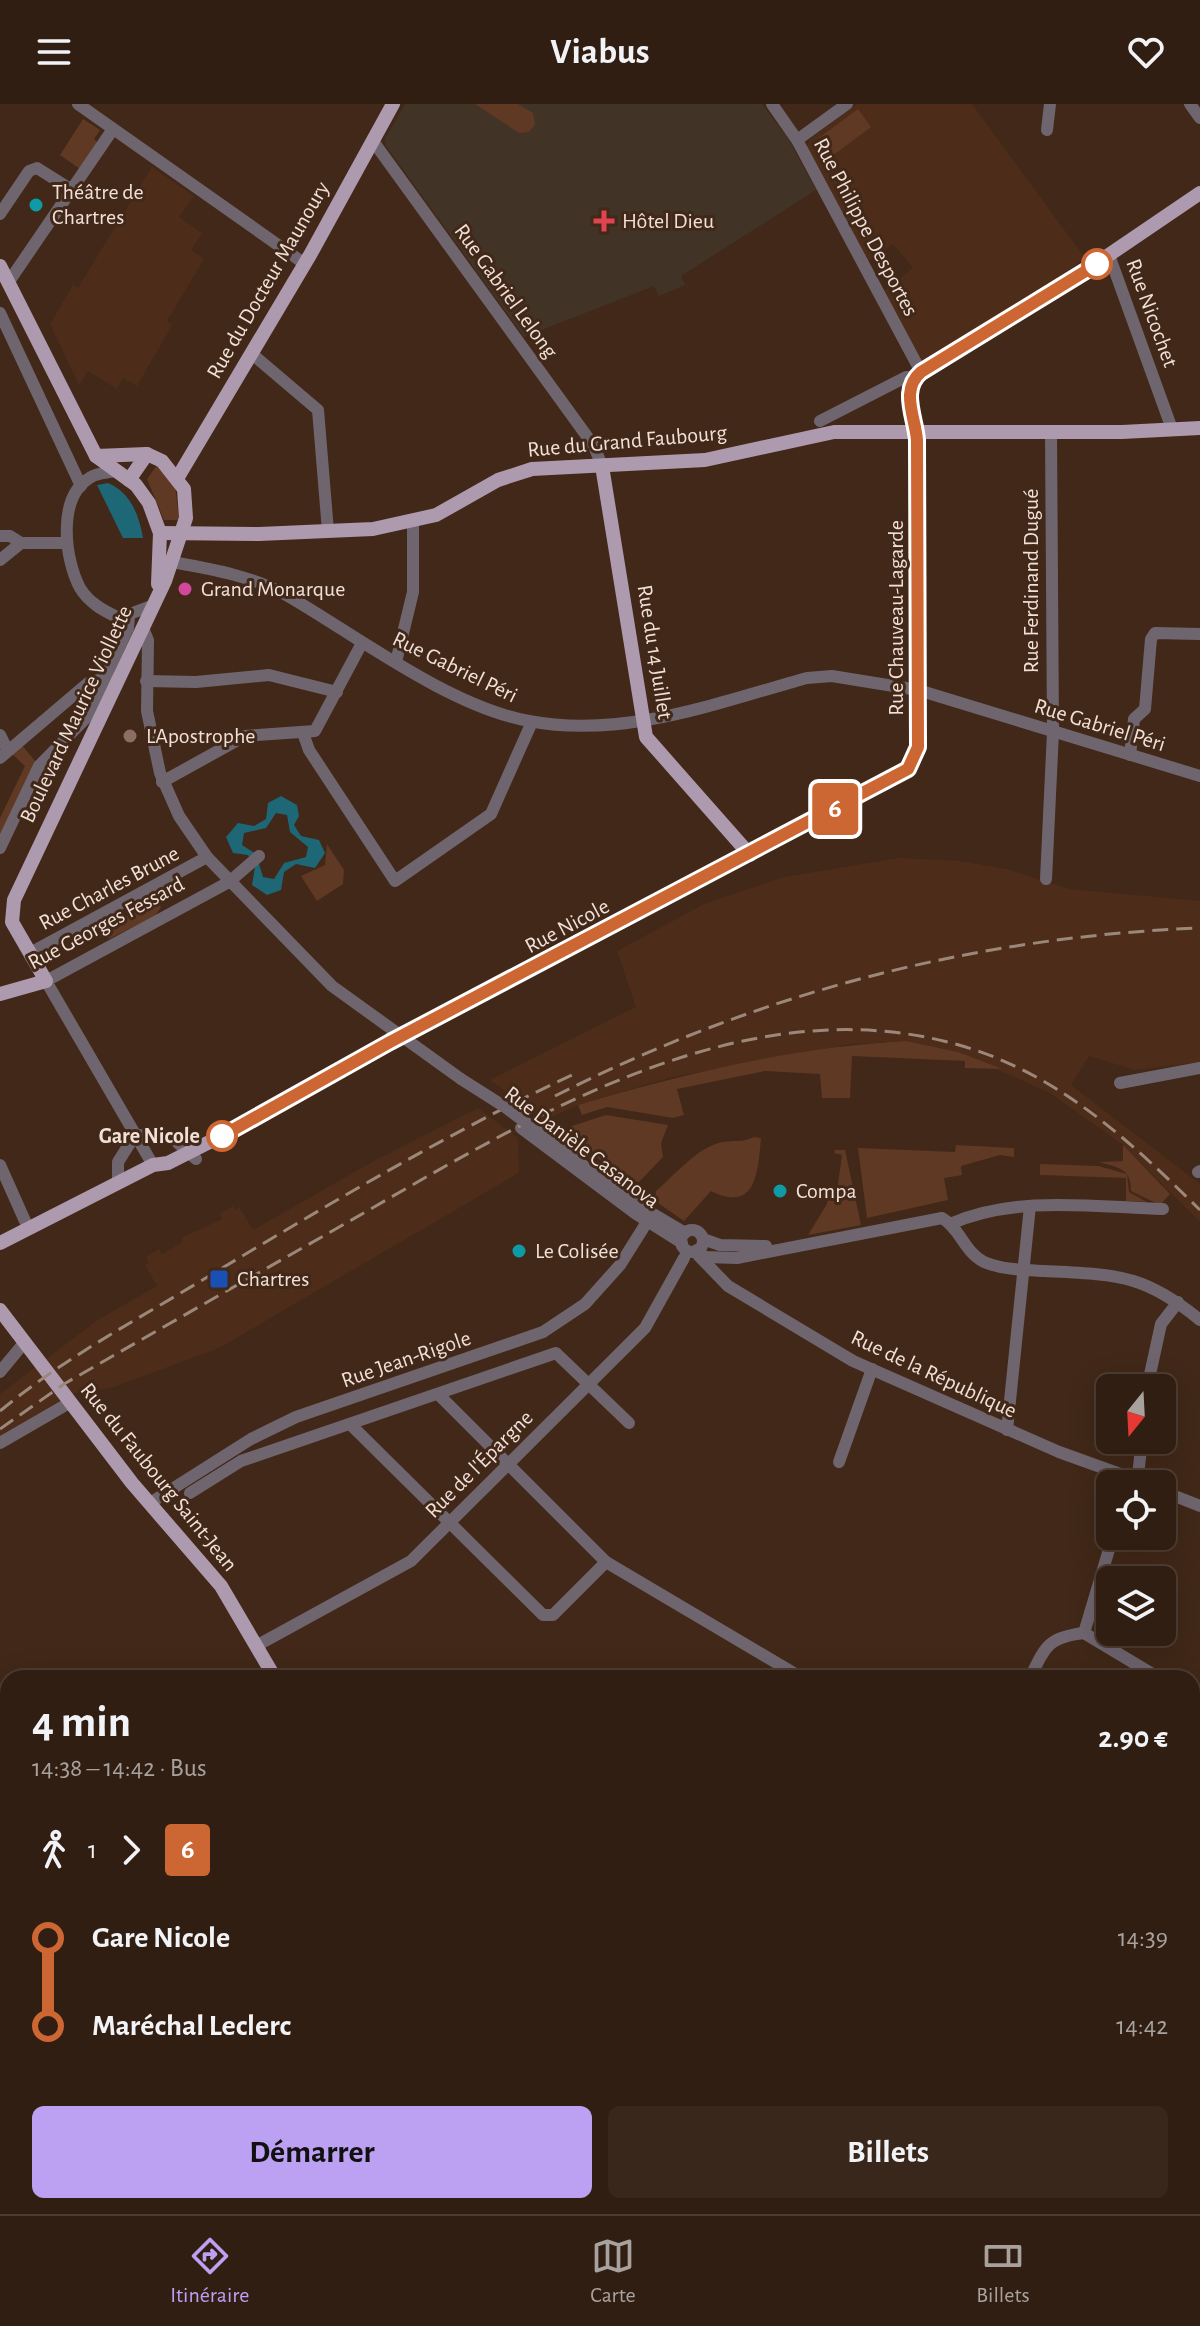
<!DOCTYPE html>
<html lang="fr">
<head>
<meta charset="utf-8">
<style>
  body { margin:0; font-family:"Alegreya Sans",sans-serif; background:#39271b; color:#f1f3f6; height:100vh; display:flex; flex-direction:column; font-size:30px; white-space:nowrap }
  * { box-sizing:border-box; margin:0 }
  p { font-size:26px; color:#a8a29f }
  .icon { flex:none; width:44px; height:44px; fill:none; stroke:currentColor; stroke-width:2; stroke-linecap:round; stroke-linejoin:round }
  .map { position:relative; flex:1; overflow:hidden }
  .side { position:absolute; left:0px; top:1566px; width:1200px; height:544px; display:flex; flex-direction:column; background:#311e12; border-radius:24px 24px 0 0; box-shadow:0 8px 32px #0002,0 0 0 2px #4c3c32 }
  .side>* { flex:none }
  .badge { padding:0 16px; border-radius:6px; font-size:28px; line-height:52px }
  .needle { width:52px; rotate:198deg }
  .controls { position:absolute; left:1096px; top:1270px; display:grid; gap:16px }
  .controls a { display:grid; place-items:center; width:80px; height:80px; border-radius:12px; background:#311e12; box-shadow:0 8px 32px #0002,0 0 0 2px #4c3c32; font-size:40px }
  .map>.badge { position:absolute; translate:-50% -50%; box-shadow:0 0 0 4px #fff }
  .legs { display:flex; align-items:center; gap:12px; height:88px; padding:0 32px; font-size:26px }
  .legs p { margin-inline-start:auto }
  .overview { display:flex; align-items:center; justify-content:space-between; height:136px; padding:0 32px }
  h1 { font-size:44px; font-weight:700; line-height:60px }
  .action { display:flex; gap:16px; margin-top:auto; padding:16px 32px }
  .action a { flex:1; height:92px; border-radius:12px; background:#bca0f2; color:#111; font-size:32px; font-weight:700; line-height:92px; text-align:center }
  .action a+a { background:#39271b; color:#f1f3f6 }
  ul { padding:0 32px; list-style:none }
  li { display:flex; align-items:center; gap:28px; height:88px; font-size:30px }
  li i { display:grid; place-items:center; width:12px; height:100%; margin:0 10px; background:currentColor }
  li i::after { content:''; width:20px; height:20px; margin:-10px; border:6px solid; border-radius:50%; background:#311e12 }
  li p { margin-inline-start:auto }
  li:first-child i { background:linear-gradient(#0000 50%,currentColor 0) }
  li:last-child i { background:linear-gradient(currentColor 50%,#0000 0) }
  header { display:flex; justify-content:space-between; align-items:center; height:104px; padding:0 32px; background:#311e12; font-size:36px; font-weight:700 }
  .dock { display:flex; justify-content:space-around; align-items:center; height:112px; border-top:2px solid #4c3c32; background:#311e12; font-size:22px; color:#a8a29f }
  .dock a { display:grid; justify-items:center; gap:4px }
  .dock .on { color:#bca0f2 }
  .map>svg:first-child { display:block }
  .built { fill:#4d2d1a }
  .medical { fill:#423327 }
  .green { fill:#5f3923 }
  .water { fill:#1e6776; fill-rule:evenodd }
  .lines { fill:none; stroke-linecap:round; stroke-linejoin:round }
  .minor { stroke:#6f656f; stroke-width:12 }
  .major { stroke:#ae9aaf; stroke-width:14 }
  .rail { stroke:#9c887b; stroke-width:3; stroke-dasharray:16 8; stroke-linecap:butt }
  .minor-bridge { stroke:#6f656f; stroke-width:12 }
  .line-1-casing { stroke:#fff; stroke-width:18 }
  .line-1 { stroke:#c63; stroke-width:12 }
  .culture-dot { fill:#0f9aa8; stroke:#412818; stroke-width:3 }
  .health-dot { fill:#e0444e; stroke:#412818; stroke-width:3 }
  .stop-1-dot { fill:#fff; stroke:#c63; stroke-width:4 }
  .hotel-dot { fill:#d1479c; stroke:#412818; stroke-width:3 }
  .education-dot { fill:#8d6e63; stroke:#412818; stroke-width:3 }
  .transit-dot { fill:#1a4fb4; stroke:#412818; stroke-width:3 }
  .labels { text-anchor:middle; dominant-baseline:central; stroke-width:6; stroke-linejoin:round; paint-order:stroke }
  .poi-label { font-size:22px; fill:#f1e0d7; stroke:#412818; text-anchor:start }
  .street-label { font-size:22px; fill:#f1e0d7; stroke:#412818 }
  .stop-label { font-size:22px; font-weight:bold; fill:#f1e0d7; stroke:#412818; text-anchor:end }
</style>
</head>
<body>
<header><svg class="icon" aria-label="menu" viewBox="0 0 24 24"><path d="M4 6h16M4 12h16M4 18h16"/></svg>Viabus<svg class="icon" aria-label="heart" viewBox="0 0 24 24"><path d="M12 20l-8-8c-3-5 5-10 8-4 3-6 11-1 8 4z"/></svg></header>
<div class="map">
<svg width="1200" height="2110" viewBox="0 0 1200 2110">
  <rect width="100%" height="100%" fill="#412818"/>
  <g class="built">
    <polygon points="857,0 972,0 1085,154 1014,208 929,259 922,257 884,187 913,164 893,140 868,158 807,46 809,36"/>
    <polygon points="152,63 194,92 179,113 202,129 191,146 204,155 167,217 172,221 137,282 123,274 117,285 88,267 79,281 50,220 73,181 78,184"/>
    <polygon points="898,754 960,757 1006,765 1069,785 1200,797 1200,958 1135,966 1089,952 1071,981 1200,1080 1200,1118 1123,1041 1050,989 958,948 906,937 851,940 672,973 578,1001 545,1016 490,976 636,903 617,847 704,800 784,773"/>
    <polygon points="478,1004 518,1034 519,1069 219,1244 114,1283 70,1290 0,1333 0,1290 99,1215 157,1182 145,1161 149,1158 146,1153 159,1145 162,1150 183,1138 181,1134 222,1115 220,1110 233,1102 235,1106 239,1103 253,1126 370,1059"/>
    <polygon points="8,2081 8,2102 167,2102 173,2109 0,2110 0,2087"/>
  </g>
  <polygon class="medical" points="405,0 762,0 787,33 816,86 681,172 685,181 659,192 654,182 524,233 386,42 385,35"/>
  <g class="green">
    <polygon points="475,0 518,0 533,9 535,21 529,28 519,29"/>
    <polygon points="858,5 871,23 832,52 819,34"/>
    <polygon points="83,15 100,26 94,35 97,38 80,65 60,51"/>
    <polygon points="157,361 175,380 179,416 164,416 147,375"/>
    <polygon points="20,639 36,658 0,734 0,714 25,662 10,648"/>
    <polygon points="327,740 344,766 343,780 317,797 301,772 325,761"/>
    <polygon points="156,796 161,803 155,812 109,835 104,824"/>
    <path d="M906,937L958,948L1002,965L965,964V957L852,952L850,994H822L820,970L765,967L677,985L684,1011L673,1014L607,1003L582,1011L578,1001C685,969 795,943 906,937Z"/>
    <polygon points="606,1011 668,1021 661,1039 663,1053 639,1078 631,1077 568,1034 572,1022"/>
    <path d="M754,1033L761,1034C758,1066 757,1110 711,1087L684,1117L655,1097L656,1087C674,1072 698,1042 723,1038C735,1036 742,1039 754,1033Z"/>
    <polygon points="956,1041 1014,1044 1014,1053 1000,1051 961,1062 962,1071 944,1074 948,1096 867,1114 858,1044 955,1048"/>
    <path d="M1123,1041L1170,1090L1160,1101L1131,1087C1131,1064 1119,1064 1099,1058L1123,1057Z"/>
    <polygon points="835,1046 845,1046 861,1121 808,1131 827,1100 829,1086 837,1087 842,1051 834,1049"/>
    <polygon points="1040,1060 1098,1062 1127,1070 1129,1088 1147,1098 1126,1097 1126,1074 1040,1071"/>
  </g>
  <g class="water">
    <path d="M108,379C131,389 139,411 143,434H123L97,381Z"/>
    <path d="M281,692L297,701L299,712L294,721L301,732L319,736L325,749L315,764L296,760L284,768L281,786L267,791L252,781L255,763L248,751L233,749L226,733L238,719L254,722L266,715L268,699ZM276,709L287,711L290,728L308,743L306,753L284,759L274,775L263,773L256,750L242,741L244,729L266,724Z"/>
  </g>
  <g class="lines">
    <g class="minor">
      <polyline points="78,0 305,160"/>
      <polyline points="772,0 797,36 921,268"/>
      <polyline points="1190,0 1200,14"/>
      <polyline points="1047,26 1050,0"/>
      <polyline points="797,36 847,0"/>
      <polyline points="373,37 594,342 602,362"/>
      <polyline points="0,110 29,67 37,64 72,86"/>
      <polyline points="1109,151 1172,325"/>
      <polyline points="10,176 113,25"/>
      <polyline points="0,209 81,382"/>
      <polyline points="251,249 318,306 328,427"/>
      <polyline points="820,317 906,273 915,274"/>
      <path d="M115,367C108,369 97,369 91,373C56,393 65,456 80,484C89,499 104,507 119,514L151,502"/>
      <polyline points="0,432 10,432 21,439"/>
      <polyline points="21,439 67,439"/>
      <polyline points="0,456 21,439"/>
      <path d="M172,458C211,465 253,472 288,492C357,532 450,603 529,617C624,635 716,599 807,574L832,572L918,586L1200,672"/>
      <polyline points="143,524 148,536 147,607 160,669 179,712 207,753 332,882 461,975"/>
      <polyline points="396,558 413,488 413,418"/>
      <polyline points="146,577 196,578 269,571 337,588"/>
      <polyline points="303,629 309,646 395,777 491,710 532,618"/>
      <polyline points="0,631 7,645"/>
      <polyline points="1130,651 1134,615 1145,605 1151,535 1155,529 1200,530"/>
      <polyline points="0,654 88,579 109,573"/>
      <polyline points="162,678 245,632 315,627 362,539"/>
      <polyline points="0,744 39,662 87,613 128,524 129,513"/>
      <polyline points="1046,775 1053,628 1051,327"/>
      <polyline points="30,849 207,753"/>
      <polyline points="1120,979 1200,964"/>
      <polyline points="521,1024 636,1110 682,1139"/>
      <polyline points="0,1061 25,1117"/>
      <polyline points="153,1061 46,877 229,778 259,752"/>
      <polyline points="1198,1068 1200,1067"/>
      <polyline points="118,1079 118,1058 135,1031 170,1032 196,1055"/>
      <path d="M950,1120C1016,1091 1093,1103 1163,1105"/>
      <circle cx="692" cy="1137" r="11"/>
      <polyline points="703,1135 720,1141 766,1142"/>
      <path d="M697,1146L705,1153L737,1154L942,1114C960,1124 964,1148 984,1158C1003,1166 1026,1166 1045,1167C1116,1171 1143,1169 1200,1216"/>
      <polyline points="698,1151 728,1182 853,1257 1059,1348 1148,1380"/>
      <polyline points="0,1268 24,1239"/>
      <polyline points="1147,1284 1161,1220 1178,1198"/>
      <polyline points="439,1291 606,1458 802,1574"/>
      <polyline points="351,1321 543,1511 553,1511 606,1458"/>
      <polyline points="1007,1326 1030,1102"/>
      <polyline points="0,1339 69,1299"/>
      <polyline points="839,1358 872,1265"/>
      <polyline points="1137,1380 1142,1336"/>
      <polyline points="1162,1387 1200,1402"/>
      <polyline points="190,1389 241,1357 556,1249 629,1319"/>
      <polyline points="150,1399 251,1335 296,1313 543,1228 585,1200 620,1161 647,1118"/>
      <polyline points="1084,1529 1159,1574"/>
      <polyline points="256,1542 411,1457 645,1224 684,1154"/>
      <path d="M1030,1574C1045,1543 1048,1533 1084,1529L1113,1432"/>
      <polyline points="1192,1593 1200,1598"/>
      <polyline points="0,1672 8,1667"/>
      <polyline points="0,1727 8,1720"/>
      <polyline points="1192,1761 1200,1764"/>
      <polyline points="0,1828 8,1836"/>
      <polyline points="0,1865 8,1856"/>
      <polyline points="0,1902 8,1908"/>
      <polyline points="1192,1940 1200,1933"/>
      <polyline points="1192,2043 1200,2054"/>
      <polyline points="522,2102 538,2110"/>
      <polyline points="1028,2102 1039,2110"/>
      <polyline points="190,2110 200,2102"/>
      <polyline points="941,2110 951,2102"/>
      <polyline points="1194,2110 1200,2070"/>
    </g>
    <g class="major">
      <polyline points="0,162 96,352 136,381 149,399 160,429 158,480"/>
      <polyline points="602,362 646,633 750,751"/>
      <polyline points="178,373 310,151 393,0"/>
      <polyline points="129,376 147,350"/>
      <polyline points="160,429 259,430 373,425 436,411 498,376 532,365 705,356 834,328 1122,328 1200,324"/>
      <polyline points="0,890 46,877 12,818 14,796 165,477 186,414 184,385 162,357 147,350 96,352"/>
      <polyline points="0,1139 153,1061 168,1059 243,1021 394,935 908,665 918,643 917,336 908,290 915,274 1097,159 1200,89"/>
      <polyline points="0,1206 132,1379 221,1482 275,1574"/>
      <polyline points="828,2102 838,2110"/>
    </g>
    <g class="rail">
      <path d="M555,992C759,889 972,833 1200,824"/>
      <path d="M0,1307C68,1251 144,1212 219,1166C334,1097 452,1027 574,970"/>
      <path d="M0,1325L64,1280C158,1226 253,1172 348,1118C531,1013 752,874 972,945C1064,975 1132,1039 1200,1106"/>
    </g>
    <polyline class="minor-bridge" points="461,975 505,1003 631,1097 685,1129"/>
  </g>
  <g class="lines">
    <defs>
      <path id="line-1" d="M222,1032L390,938L908,665L918,643L917,336C915,312 900,286 921,268L1097,160"/>
    </defs>
    <use href="#line-1" class="line-1-casing"/>
    <use href="#line-1" class="line-1"/>
  </g>
  <g class="culture-dot">
    <circle cx="36" cy="101" r="8"/>
    <circle cx="780" cy="1087" r="8"/>
    <circle cx="519" cy="1147" r="8"/>
  </g>
  <path class="health-dot" d="M600 105h8v8h8v8h-8v8h-8v-8h-8v-8h8z"/>
  <g class="stop-1-dot">
    <circle cx="1097" cy="160" r="14"/>
    <circle cx="222" cy="1032" r="14"/>
  </g>
  <circle class="hotel-dot" cx="185" cy="485" r="8"/>
  <circle class="education-dot" cx="130" cy="632" r="8"/>
  <rect class="transit-dot" x="209" y="1165" width="20" height="20" rx="4"/>
  <g class="labels">
    <g class="poi-label">
      <text x="52" y="88">Théâtre de<tspan x="52" dy="25">Chartres</tspan></text>
      <text x="622" y="117">Hôtel Dieu</text>
      <text x="201" y="485">Grand Monarque</text>
      <text x="146" y="632">L'Apostrophe</text>
      <text x="796" y="1087">Compa</text>
      <text x="535" y="1147">Le Colisée</text>
      <text x="237" y="1175">Chartres</text>
    </g>
    <g class="street-label">
      <text transform="translate(866 123) rotate(62)">Rue Philippe Desportes</text>
      <text transform="translate(268 176) rotate(-60)">Rue du Docteur Maunoury</text>
      <text transform="translate(506 187) rotate(54)">Rue Gabriel Lelong</text>
      <text transform="translate(1152 209) rotate(70)">Rue Nicochet</text>
      <text transform="translate(627 337) rotate(-5)">Rue du Grand Faubourg</text>
      <text transform="translate(1031 477) rotate(-90)">Rue Ferdinand Dugué</text>
      <text transform="translate(896 514) rotate(-90)">Rue Chauveau-Lagarde</text>
      <text transform="translate(655 548) rotate(81)">Rue du 14 Juillet</text>
      <text transform="translate(455 563) rotate(26)">Rue Gabriel Péri</text>
      <text transform="translate(76 610) rotate(-65)">Boulevard Maurice Viollette</text>
      <text transform="translate(1100 621) rotate(17)">Rue Gabriel Péri</text>
      <text transform="translate(109 784) rotate(-28)">Rue Charles Brune</text>
      <text transform="translate(106 819) rotate(-28)">Rue Georges Fessard</text>
      <text transform="translate(567 822) rotate(-28)">Rue Nicole</text>
      <text transform="translate(582 1043) rotate(37)">Rue Danièle Casanova</text>
      <text transform="translate(406 1255) rotate(-19)">Rue Jean-Rigole</text>
      <text transform="translate(934 1270) rotate(25)">Rue de la République</text>
      <text transform="translate(479 1360) rotate(-45)">Rue de l'Épargne</text>
      <text transform="translate(159 1373) rotate(51)">Rue du Faubourg Saint-Jean</text>
    </g>
    <g class="stop-label">
      <text x="200" y="1032">Gare Nicole</text>
    </g>
  </g>
</svg>
<div class="controls">
<a><svg class="needle" viewBox="-14 -14 28 28"><path d="M0-13l5 13h-10z" fill="#e53935"/><path d="M0 13l5-13h-10z" fill="#a8a29f"/></svg></a>
<a><svg class="icon" aria-label="locate" viewBox="0 0 24 24"><circle cx="12" cy="12" r="6"/><path d="M12 2v4M12 18v4M2 12h4M18 12h4"/></svg></a>
<a><svg class="icon" aria-label="layers" viewBox="0 0 24 24"><path d="M12 4l9 5-9 5-9-5zM3 14l9 5 9-5"/></svg></a>
</div>
<b class="badge" style="left:835px;top:705px;background:#c63;color:#fff">6</b>
<section class="side">
<div class="overview"><div><h1>4 min</h1><p>14:38 – 14:42 · Bus</p></div><b>2.90 €</b></div>
<div class="legs"><svg class="icon" aria-label="walk" viewBox="0 0 24 24"><circle cx="13" cy="4" r="2"/><path d="M13 8l-2 6 4 7M11 14l-3 7M7 12l3-4h3l4 4"/></svg>1<svg class="icon" aria-label="forward" viewBox="0 0 24 24"><path d="M9 5l7 7-7 7"/></svg><b class="badge" style="background:#c63;color:#fff">6</b></div>
<ul>
<li><i style="color:#c63"></i><b>Gare Nicole</b><p>14:39</p></li>
<li><i style="color:#c63"></i><b>Maréchal Leclerc</b><p>14:42</p></li>
</ul>
<div class="action"><a>Démarrer</a><a>Billets</a></div>
</section>
</div>
<nav class="dock">
<a class="on"><svg class="icon" aria-label="directions" viewBox="0 0 24 24"><path d="M12 3l9 9-9 9-9-9zM9 14v-3h6M13 9l2 2-2 2"/></svg>Itinéraire</a>
<a><svg class="icon" aria-label="map" viewBox="0 0 24 24"><path d="M3 6l6-2 6 2 6-2v14l-6 2-6-2-6 2zM9 4v14M15 6v14"/></svg>Carte</a>
<a><svg class="icon" aria-label="tickets" viewBox="0 0 24 24"><path d="M3 7h18v10H3zM15 7v10"/></svg>Billets</a>
</nav>
</body>
</html>
